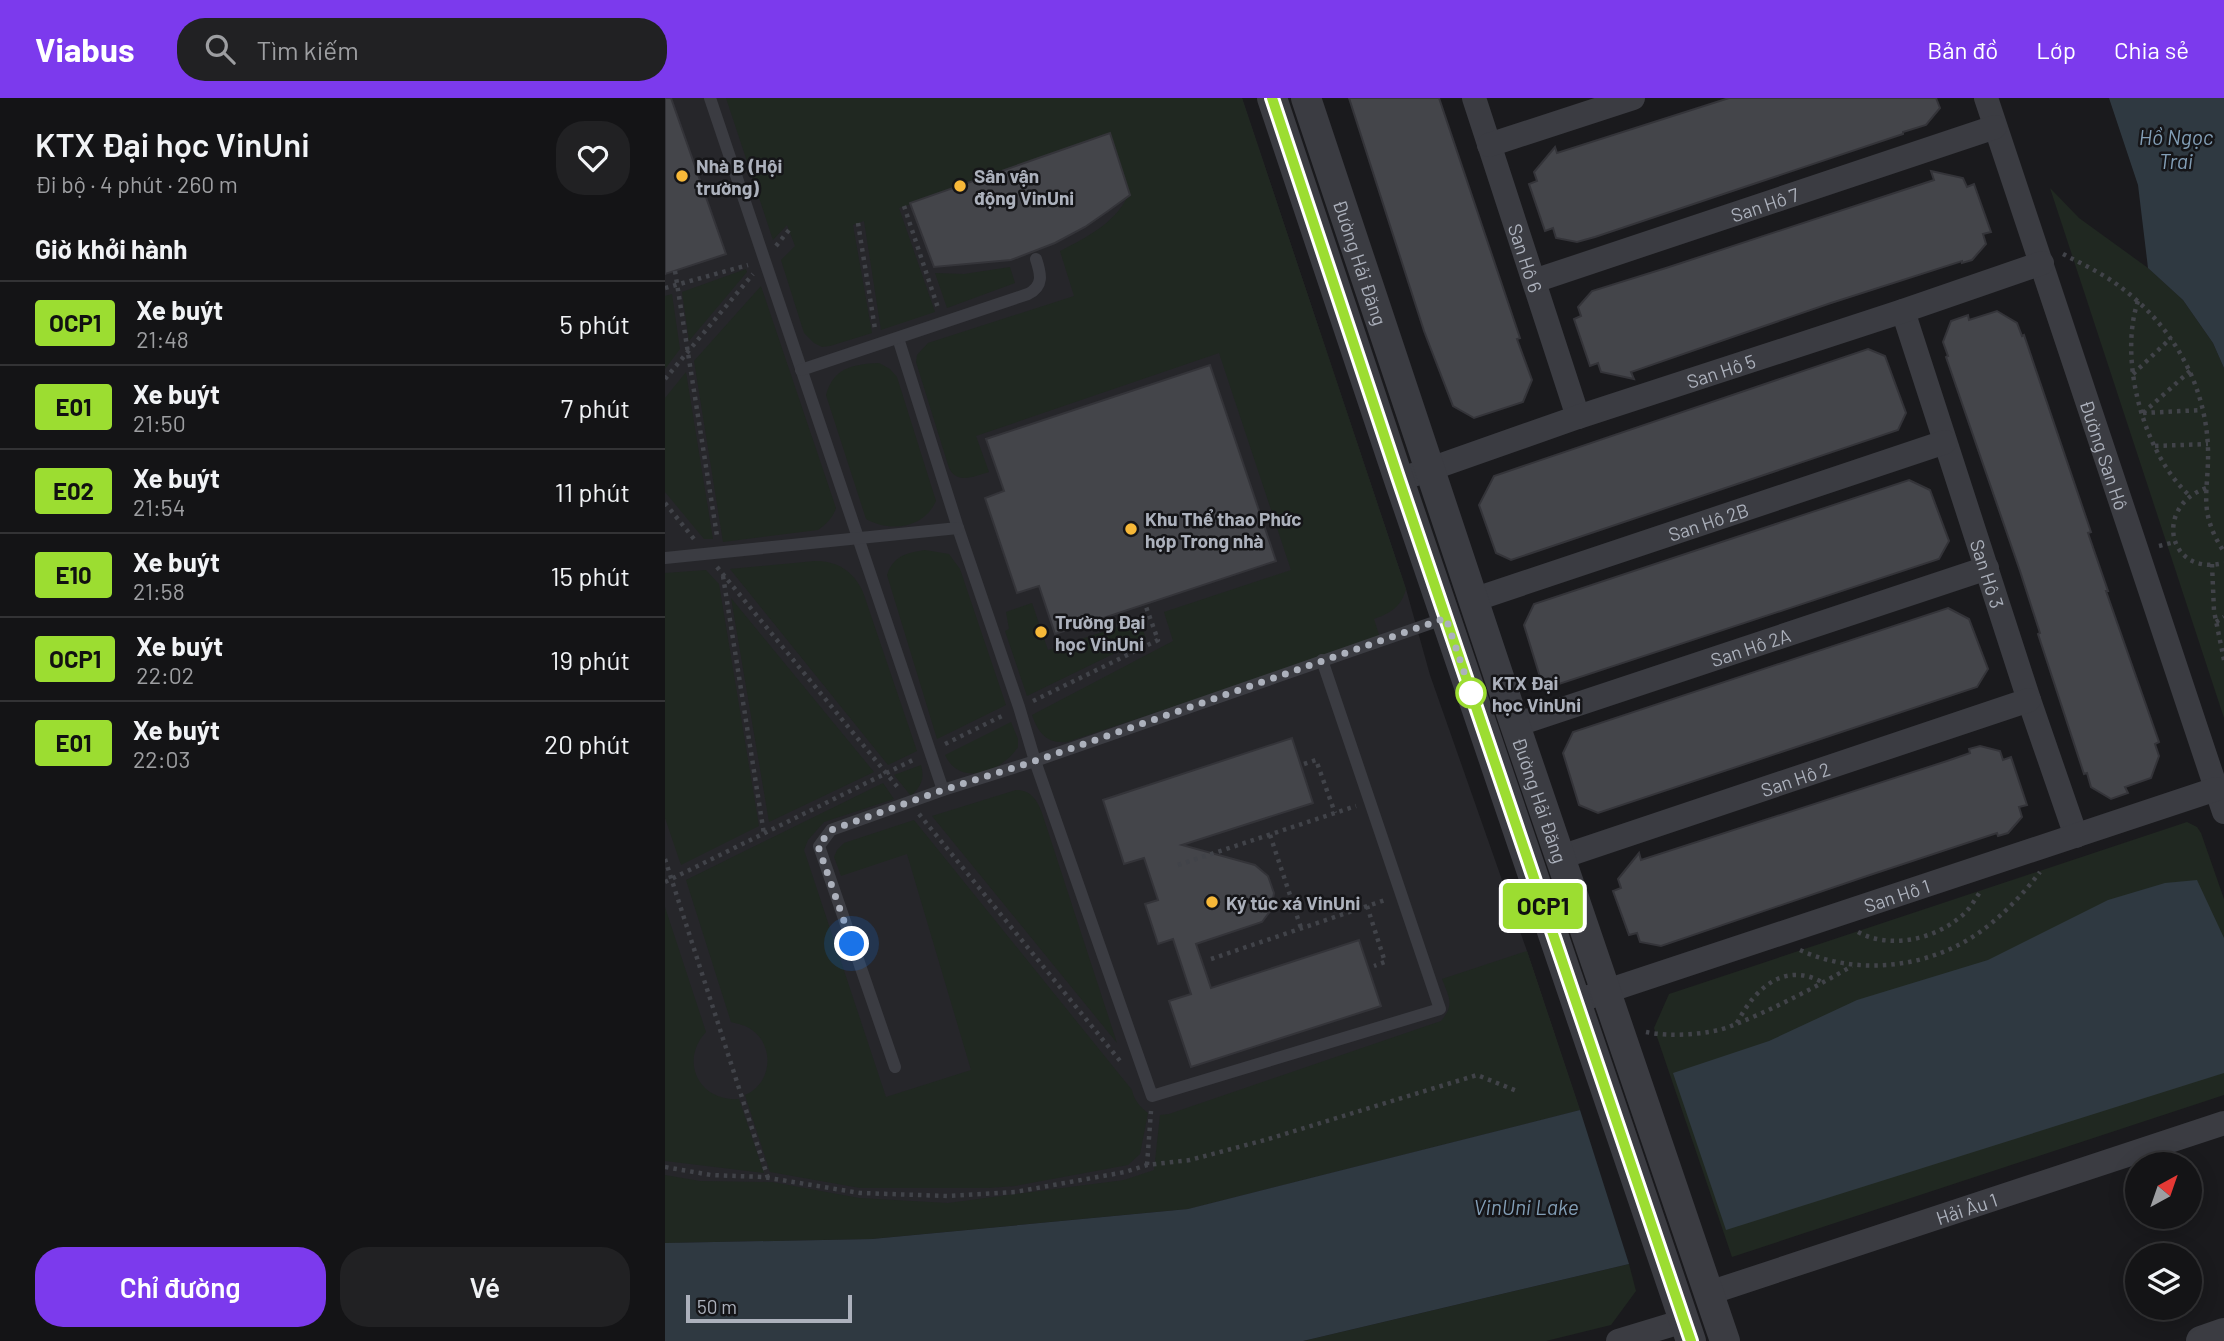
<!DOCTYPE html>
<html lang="vi">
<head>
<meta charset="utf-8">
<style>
  body { margin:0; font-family:Barlow,sans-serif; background:#212123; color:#f1f3f6; height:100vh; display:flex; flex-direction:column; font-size:26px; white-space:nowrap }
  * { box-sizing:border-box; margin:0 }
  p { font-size:23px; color:#9d9ea1 }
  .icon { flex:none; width:38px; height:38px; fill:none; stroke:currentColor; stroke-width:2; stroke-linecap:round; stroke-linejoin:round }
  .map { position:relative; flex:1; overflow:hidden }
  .panel { display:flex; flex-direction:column; background:#141416; width:665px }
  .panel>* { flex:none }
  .badge { padding:0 14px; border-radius:5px; font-size:24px; line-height:46px }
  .needle { width:46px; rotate:40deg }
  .controls { position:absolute; left:1460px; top:1054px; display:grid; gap:14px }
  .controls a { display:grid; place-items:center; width:77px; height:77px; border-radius:50%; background:#141416; box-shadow:0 4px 18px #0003,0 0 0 2px #333335; font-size:35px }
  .scale { position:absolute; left:21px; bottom:18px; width:166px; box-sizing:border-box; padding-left:7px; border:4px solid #acb1bc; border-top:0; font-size:19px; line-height:24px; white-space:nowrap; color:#acb1bc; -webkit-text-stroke:5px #151518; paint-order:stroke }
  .you { position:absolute; width:35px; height:35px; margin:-18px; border:5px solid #fff; border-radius:50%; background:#1a73e8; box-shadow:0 0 0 10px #1a73e833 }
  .map>.badge { position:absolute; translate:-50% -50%; box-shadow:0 0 0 4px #fff }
  h2 { padding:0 35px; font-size:26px; line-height:63px }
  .round { display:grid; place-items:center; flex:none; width:74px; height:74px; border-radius:28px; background:#212123 }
  .headline { display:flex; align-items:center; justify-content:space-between; height:119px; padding:0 35px }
  h1 { font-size:33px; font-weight:600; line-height:52px }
  .button { display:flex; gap:14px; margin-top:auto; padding:14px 35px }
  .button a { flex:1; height:80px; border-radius:28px; background:#7c3aed; color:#fff; font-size:28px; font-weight:600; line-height:80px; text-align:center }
  .button a+a { background:#212123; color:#f1f3f6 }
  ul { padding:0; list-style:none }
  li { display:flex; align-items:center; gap:21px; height:84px; padding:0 35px; border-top:2px solid #333335 }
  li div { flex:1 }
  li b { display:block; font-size:26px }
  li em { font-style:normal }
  li .badge { min-width:77px; font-weight:700; text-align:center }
  header { display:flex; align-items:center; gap:42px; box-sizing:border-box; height:98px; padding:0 35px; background:#7c3aed; color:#fff }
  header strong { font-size:33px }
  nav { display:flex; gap:38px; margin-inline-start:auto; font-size:24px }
  .search { width:490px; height:63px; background:#212123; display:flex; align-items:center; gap:18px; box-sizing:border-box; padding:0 24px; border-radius:28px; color:#9d9ea1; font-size:26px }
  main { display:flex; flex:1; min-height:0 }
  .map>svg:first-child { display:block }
  .built { fill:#26262a }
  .green { fill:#202821 }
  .water { fill:#2f3941 }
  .building { fill:#44454a; stroke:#343439; stroke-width:2 }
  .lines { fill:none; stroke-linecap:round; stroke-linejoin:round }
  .path { stroke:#414349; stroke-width:4.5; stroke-dasharray:3.5 5; stroke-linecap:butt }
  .service { stroke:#3b3c42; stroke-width:12 }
  .minor { stroke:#3b3c42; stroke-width:24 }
  .tertiary { stroke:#3b3c42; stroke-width:30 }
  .line-casing { stroke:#fff; stroke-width:16 }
  .line { stroke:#9cdd31; stroke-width:10 }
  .walk { stroke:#acb1bc; stroke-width:7; stroke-dasharray:0 12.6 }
  .poi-dot { fill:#f7b838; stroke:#151518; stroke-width:2.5 }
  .stop-dot { fill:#fff; stroke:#9cdd31; stroke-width:3.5 }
  .labels { text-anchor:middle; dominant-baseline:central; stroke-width:5; stroke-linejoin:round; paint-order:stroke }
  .poi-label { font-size:19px; font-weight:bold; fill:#acb1bc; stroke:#151518; text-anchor:start }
  .street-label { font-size:19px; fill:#acb1bc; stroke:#151518 }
  .stop-label { font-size:19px; font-weight:bold; fill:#acb1bc; stroke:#151518; text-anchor:start }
  .water-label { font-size:21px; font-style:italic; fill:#839fb7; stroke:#151518 }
</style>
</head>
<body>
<header>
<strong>Viabus</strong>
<div class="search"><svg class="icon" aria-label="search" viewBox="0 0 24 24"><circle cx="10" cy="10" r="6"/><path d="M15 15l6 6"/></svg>Tìm kiếm</div>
<nav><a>Bản đồ</a><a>Lớp</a><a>Chia sẻ</a></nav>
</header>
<main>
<section class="panel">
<div class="headline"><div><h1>KTX Đại học VinUni</h1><p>Đi bộ · 4 phút · 260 m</p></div><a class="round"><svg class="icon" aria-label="heart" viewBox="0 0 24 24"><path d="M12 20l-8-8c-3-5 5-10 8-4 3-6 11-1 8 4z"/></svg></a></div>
<h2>Giờ khởi hành</h2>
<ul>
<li><span class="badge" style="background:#9cdd31;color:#111">OCP1</span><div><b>Xe buýt</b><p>21:48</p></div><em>5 phút</em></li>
<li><span class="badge" style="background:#9cdd31;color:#111">E01</span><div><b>Xe buýt</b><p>21:50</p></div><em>7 phút</em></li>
<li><span class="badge" style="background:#9cdd31;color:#111">E02</span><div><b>Xe buýt</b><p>21:54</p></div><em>11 phút</em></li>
<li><span class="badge" style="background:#9cdd31;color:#111">E10</span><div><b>Xe buýt</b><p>21:58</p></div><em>15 phút</em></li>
<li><span class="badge" style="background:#9cdd31;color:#111">OCP1</span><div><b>Xe buýt</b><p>22:02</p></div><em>19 phút</em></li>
<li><span class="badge" style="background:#9cdd31;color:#111">E01</span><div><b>Xe buýt</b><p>22:03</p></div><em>20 phút</em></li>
</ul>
<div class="button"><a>Chỉ đường</a><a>Vé</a></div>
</section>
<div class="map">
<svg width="1559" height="1243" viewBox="0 0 1559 1243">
  <rect width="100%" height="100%" fill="#1a1a1d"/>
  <polygon class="built" points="0,0 577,0 741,491 765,577 862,853 915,1012 523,1111 0,1145"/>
  <g class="green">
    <path d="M61,0H577L741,491C736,509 726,515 709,521L715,540L402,644C381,646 373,634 367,617L508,543L499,514L626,472L554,255L311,338L324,374C310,378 292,387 284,370L251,264L252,257L263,245L409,198L395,153C422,139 449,126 463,98L420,129L390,145L346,162L269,169L246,106L234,110L270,214L216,232L199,123L188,127L207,235L165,248L157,249L149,245L139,235L116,162L130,148L122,127L108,142Z"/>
    <polygon points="1385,90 1414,120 1483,170 1518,202 1548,245 1559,270 1559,620"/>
    <polygon points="345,169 350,185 282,210 270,175 299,176"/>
    <polygon points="81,171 82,174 24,243 17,194"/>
    <path d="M96,188L171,410C168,420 161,426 153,432L58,444L29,263Z"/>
    <polygon points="7,196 15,251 0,271 0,198"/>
    <path d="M214,265L225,271L232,279L271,403C259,430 226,435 201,421L161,297C168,270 188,266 214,265Z"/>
    <polygon points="21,274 48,441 39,441 0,394 0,300"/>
    <path d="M260,452L284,456L295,471L341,607L272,641L222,477C228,458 241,455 260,452Z"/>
    <path d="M150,463C173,463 188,473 198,494L252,653L223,667L65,471Z"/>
    <polygon points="41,472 54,486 94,728 16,767 0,720 0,475"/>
    <polygon points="66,500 209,674 104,724"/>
    <polygon points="367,505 383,552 474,522 481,540 362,598 340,533 344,531 341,514"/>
    <path d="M346,624L353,641V649C338,673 295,690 280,657Z"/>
    <path d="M256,667C260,681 256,688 246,698L229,677Z"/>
    <path d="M218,685L229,701L159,724L143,742L139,752L221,999L306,972L242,756L176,778L169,759L172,752L179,745L249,722L467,992C469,1002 475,1009 483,1015L475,1056L463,1067L350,1088L324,1090H195L105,1074L80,997C106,987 111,949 87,932C81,927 73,926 66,924L21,782Z"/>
    <path d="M351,692C366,692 372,702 377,715L452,945L267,718Z"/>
    <polygon points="1522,724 1532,729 1536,735 1559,801 1559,997 1067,1159 989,930 1004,896"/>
    <path d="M0,809L41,934C14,963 34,1004 74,1001L99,1075L0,1063Z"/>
    <path d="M862,853L915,1012L523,1111L207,1141L0,1145V1077L35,1083L107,1084L194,1100L283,1105L459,1082L489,1072L495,1017L504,1016L776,923C790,907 784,899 777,881Z"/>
    <polygon points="964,1166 971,1193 946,1227 881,1243 638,1243"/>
  </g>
  <g class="water">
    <polygon points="1444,0 1559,0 1559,270 1548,245 1518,202 1483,170 1473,87"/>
    <polygon points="1532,782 1559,840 1559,975 1061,1132 1008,975 1104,943 1192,902 1323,862 1443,802 1500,785"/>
    <polygon points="915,1012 964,1166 638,1243 0,1243 0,1145 207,1141 523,1111"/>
  </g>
  <g class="building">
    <polygon points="0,0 6,0 61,156 0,176"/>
    <polygon points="684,0 774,0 855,240 852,241 867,282 858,304 809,320 788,308 759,233"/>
    <polygon points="1064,0 1271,0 1275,10 1261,27 1238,34 1238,36 930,139 912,144 891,140 888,130 880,133 864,86 872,83 869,74 890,49 892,55"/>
    <polygon points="445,35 465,97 443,113 420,129 390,145 346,162 269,169 245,105"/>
    <polygon points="1266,73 1298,80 1302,89 1309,86 1326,134 1318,136 1321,146 1307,162 1297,165 1297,163 1166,205 966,274 969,281 936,274 933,265 925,268 909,221 916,218 913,209 927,193 1001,170 1269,82"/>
    <polygon points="1332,213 1352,225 1357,238 1359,237 1426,434 1423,435 1443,493 1441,493 1494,644 1490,646 1494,658 1486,680 1460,689 1463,695 1446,701 1426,689 1422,675 1419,676 1373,536 1375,535 1355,473 1281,259 1283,258 1278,244 1286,223 1303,217 1304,222"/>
    <polygon points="1203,251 1220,258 1241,315 1233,332 846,462 831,455 814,407 829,378"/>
    <polygon points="545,267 611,463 390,536 374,488 352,495 320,400 339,393 321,341"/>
    <polygon points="1244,382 1265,392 1284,443 1274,461 894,586 875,579 859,527 869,506"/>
    <polygon points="1283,510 1304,521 1323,571 1312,589 933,715 914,707 898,655 908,634"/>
    <polygon points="627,640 648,705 517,747 590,767 603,778 609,795 606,812 597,824 531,846 546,890 694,842 716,908 526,969 504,903 526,896 508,841 493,846 480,806 493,802 479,760 459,766 438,702"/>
    <polygon points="1315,648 1335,653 1338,662 1346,659 1362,707 1354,709 1357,719 1343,735 1333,738 1332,735 1202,778 996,848 975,844 972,835 964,837 948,793 956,790 953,781 974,755 976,762 1282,663 1305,655 1304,651"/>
  </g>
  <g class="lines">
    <g class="path">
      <polyline points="239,108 273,210"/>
      <polyline points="193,125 210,231"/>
      <polyline points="111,148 124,132"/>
      <path d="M1398,156C1417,166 1437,175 1454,188C1506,226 1541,285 1543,351C1544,395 1532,412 1559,454"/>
      <polyline points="10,173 52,438"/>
      <polyline points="0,190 83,167"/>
      <path d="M1473,203C1453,262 1479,356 1524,397"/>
      <polyline points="1468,276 1506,240"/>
      <polyline points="0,281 88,176"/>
      <polyline points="1478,315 1525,273"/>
      <polyline points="1478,315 1537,312"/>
      <polyline points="1490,348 1543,346"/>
      <path d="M1541,390C1488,409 1503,479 1559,465"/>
      <polyline points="0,405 29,441"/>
      <polyline points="1494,448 1510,444"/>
      <polyline points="1547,466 1549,513 1559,562"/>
      <polyline points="52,469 235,692"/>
      <polyline points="58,478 99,736"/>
      <polyline points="1551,524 1559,519"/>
      <polyline points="368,603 493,542 480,506"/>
      <polyline points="280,646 341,616"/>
      <polyline points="639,666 651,662 670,715"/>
      <polyline points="254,716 456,964"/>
      <polyline points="605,737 636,830"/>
      <polyline points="0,761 103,1080"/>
      <polyline points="513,767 691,708"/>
      <polyline points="0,784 250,661"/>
      <polyline points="702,808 720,864 709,868"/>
      <path d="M1193,834C1224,851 1267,842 1294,820C1303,814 1309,803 1315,794"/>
      <path d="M1135,852C1194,879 1267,870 1319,831C1340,815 1359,795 1375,774"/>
      <polyline points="546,861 723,801"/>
      <path d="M1072,925C1089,892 1118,863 1157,884"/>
      <path d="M981,934C1004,939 1044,937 1066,928C1105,913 1151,889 1187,868"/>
      <polyline points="482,1067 486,1013"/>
      <polyline points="0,1069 46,1077 98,1079 195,1095 282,1098 350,1094 460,1074 482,1067 525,1062 600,1042 812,977 852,993"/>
    </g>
    <g class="service">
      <polyline points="45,0 278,692"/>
      <polyline points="233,240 293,430 354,609 370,663 487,998 775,911 657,562"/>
      <path d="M136,272L363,196C379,188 376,176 371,161"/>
      <polyline points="0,460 293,430"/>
      <polyline points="230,969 154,748 166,732 278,692 370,663 781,520"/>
    </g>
    <g class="minor">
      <path id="s1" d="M809,0L913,319"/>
      <path id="s2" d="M1321,0L1559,714"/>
      <polyline points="824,47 968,0"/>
      <path id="s3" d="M869,183L1330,29"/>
      <path id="s4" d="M1238,213L1364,602L1411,738"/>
      <path id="s5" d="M734,382L913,319L1238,213L1377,165"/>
      <path id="s6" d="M808,502L1280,344"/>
      <path id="s7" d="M850,627L1322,470"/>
      <path id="s8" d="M896,759L1364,602"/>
      <path id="s9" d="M924,899L1551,691"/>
      <path id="s10" d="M1044,1195L1559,1025"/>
      <polyline points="953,1243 1019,1223"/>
    </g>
    <g class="tertiary">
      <polyline points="607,0 734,382 1026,1243"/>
      <path id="s11" d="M641,0L850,627L1060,1243"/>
      <polyline points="1536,1243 1559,1235"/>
    </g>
  </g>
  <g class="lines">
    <defs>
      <polyline id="line" points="607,0 734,382 1026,1243"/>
    </defs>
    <use href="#line" class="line-casing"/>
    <use href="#line" class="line"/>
    <polyline class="walk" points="187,846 153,748 166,732 278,692 370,663 781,520 806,595"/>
  </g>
  <g class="poi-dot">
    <circle cx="17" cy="78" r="7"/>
    <circle cx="295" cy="88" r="7"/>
    <circle cx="466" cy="431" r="7"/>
    <circle cx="376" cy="534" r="7"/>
    <circle cx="547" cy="804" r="7"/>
  </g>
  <circle class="stop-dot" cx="806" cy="595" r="14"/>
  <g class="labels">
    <g class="poi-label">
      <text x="31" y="67">Nhà B (Hội<tspan x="31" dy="22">trường)</tspan></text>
      <text x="309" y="77">Sân vận<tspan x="309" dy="22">động VinUni</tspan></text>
      <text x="480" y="420">Khu Thể thao Phức<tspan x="480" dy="22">hợp Trong nhà</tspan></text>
      <text x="390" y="523">Trường Đại<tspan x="390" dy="22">học VinUni</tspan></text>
      <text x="561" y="804">Ký túc xá VinUni</text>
    </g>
    <g class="street-label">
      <text stroke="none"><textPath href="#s3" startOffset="243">San Hô 7</textPath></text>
      <text stroke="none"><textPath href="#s1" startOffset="168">San Hô 6</textPath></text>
      <text stroke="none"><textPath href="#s11" startOffset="173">Đường Hải Đăng</textPath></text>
      <text stroke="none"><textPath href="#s5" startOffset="340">San Hô 5</textPath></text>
      <text stroke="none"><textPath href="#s2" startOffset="376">Đường San Hô</textPath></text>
      <text stroke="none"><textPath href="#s6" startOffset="248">San Hô 2B</textPath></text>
      <text stroke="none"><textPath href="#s4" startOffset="276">San Hô 3</textPath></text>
      <text stroke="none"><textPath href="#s7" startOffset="248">San Hô 2A</textPath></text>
      <text stroke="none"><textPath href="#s8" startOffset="247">San Hô 2</textPath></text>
      <text stroke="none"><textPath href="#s11" startOffset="740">Đường Hải Đăng</textPath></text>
      <text stroke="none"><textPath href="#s9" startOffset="324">San Hô 1</textPath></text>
      <text stroke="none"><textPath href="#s10" startOffset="271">Hải Âu 1</textPath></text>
    </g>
    <g class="stop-label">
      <text x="827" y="584">KTX Đại<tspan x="827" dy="22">học VinUni</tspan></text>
    </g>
    <g class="water-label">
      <text x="1511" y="38">Hồ Ngọc<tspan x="1511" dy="24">Trai</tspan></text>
      <text x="861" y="1108">VinUni Lake</text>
    </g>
  </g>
</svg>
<div class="controls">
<a><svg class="needle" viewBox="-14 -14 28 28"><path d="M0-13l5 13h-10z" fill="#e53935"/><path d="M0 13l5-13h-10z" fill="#9d9ea1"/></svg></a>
<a><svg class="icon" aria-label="layers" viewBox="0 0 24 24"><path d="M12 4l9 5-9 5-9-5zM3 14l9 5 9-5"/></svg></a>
</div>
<div class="scale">50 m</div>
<div class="you" style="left:187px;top:846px"></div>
<b class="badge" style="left:878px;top:808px;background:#9cdd31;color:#111">OCP1</b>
</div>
</main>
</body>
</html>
